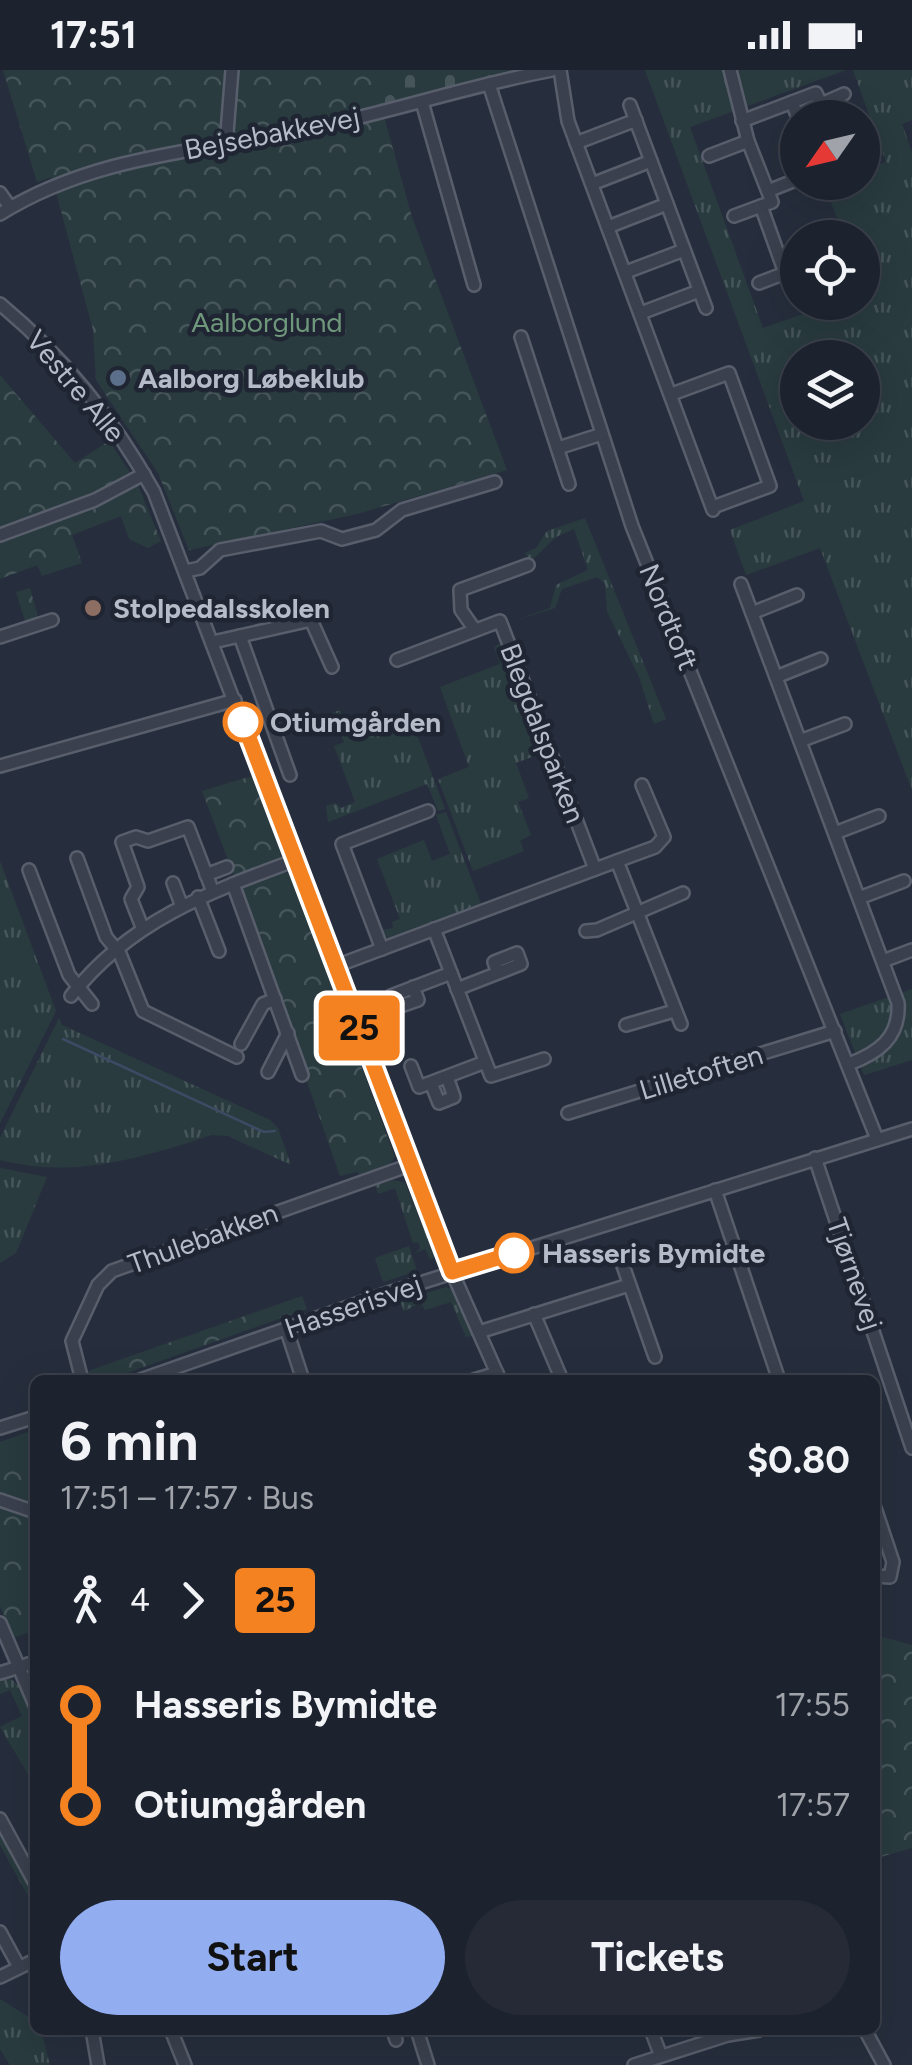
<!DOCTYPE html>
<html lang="en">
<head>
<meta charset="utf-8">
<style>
  body { margin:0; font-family:Figtree,sans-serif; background:#252a36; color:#f1f3f6; height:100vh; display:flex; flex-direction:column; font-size:38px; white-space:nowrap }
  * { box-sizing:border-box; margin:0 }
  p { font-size:32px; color:#a0a4aa }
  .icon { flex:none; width:55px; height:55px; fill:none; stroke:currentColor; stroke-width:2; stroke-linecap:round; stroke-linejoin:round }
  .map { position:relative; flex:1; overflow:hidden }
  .drawer { position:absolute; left:30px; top:1305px; width:850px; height:660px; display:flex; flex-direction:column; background:#1c222e; border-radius:15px; box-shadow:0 10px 40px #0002,0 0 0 2px #3a3f4a }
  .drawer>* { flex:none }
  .badge { padding:0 20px; border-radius:8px; font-size:35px; line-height:65px }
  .needle { width:65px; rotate:236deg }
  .controls { position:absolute; left:780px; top:30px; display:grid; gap:20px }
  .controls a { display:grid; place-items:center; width:100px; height:100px; border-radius:50%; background:#1c222e; box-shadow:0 10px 40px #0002,0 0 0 2px #3a3f4a; font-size:50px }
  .map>.badge { position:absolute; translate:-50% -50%; box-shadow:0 0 0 5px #fff }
  .legs { display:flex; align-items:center; gap:15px; height:110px; padding:0 30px; font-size:32px }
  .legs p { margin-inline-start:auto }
  .headline { display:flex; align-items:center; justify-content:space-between; height:170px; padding:0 30px }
  h1 { font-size:55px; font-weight:700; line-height:75px }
  .action { display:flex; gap:20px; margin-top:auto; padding:20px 30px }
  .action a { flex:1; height:115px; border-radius:60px; background:#92aef1; color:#111; font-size:40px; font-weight:700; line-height:115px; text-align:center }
  .action a+a { background:#252a36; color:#f1f3f6 }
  ul { padding:0 30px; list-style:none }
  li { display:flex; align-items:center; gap:35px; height:100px; font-size:38px }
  li i { display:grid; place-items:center; width:15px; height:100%; margin:0 12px; background:currentColor }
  li i::after { content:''; width:25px; height:25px; margin:-12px; border:8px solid; border-radius:50%; background:#1c222e }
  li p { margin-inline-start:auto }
  li:first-child i { background:linear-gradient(#0000 50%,currentColor 0) }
  li:last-child i { background:linear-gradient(currentColor 50%,#0000 0) }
  .status { display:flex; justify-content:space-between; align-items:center; height:70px; padding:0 50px; background:#1c222e; direction:ltr }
  .status svg { height:28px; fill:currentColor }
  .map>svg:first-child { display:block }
  .grass { fill:url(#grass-tufts); fill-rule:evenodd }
  .forest { fill:url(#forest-crowns) }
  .cemetery { fill:url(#cemetery-stones) }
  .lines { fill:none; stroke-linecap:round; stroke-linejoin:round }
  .stream { stroke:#3d4a64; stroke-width:2.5 }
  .minor-casing { stroke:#585e6b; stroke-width:16 }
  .minor { stroke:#3a404d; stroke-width:11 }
  .line-1-casing { stroke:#fff; stroke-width:22 }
  .line-1 { stroke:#f58220; stroke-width:15 }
  .service-dot { fill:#5c6f8a; stroke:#1f2532; stroke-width:4 }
  .education-dot { fill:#8d6e63; stroke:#1f2532; stroke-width:4 }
  .stop-1-dot { fill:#fff; stroke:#f58220; stroke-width:5 }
  .labels { text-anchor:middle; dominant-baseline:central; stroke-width:9; stroke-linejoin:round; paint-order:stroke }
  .street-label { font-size:28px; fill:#b6bbc8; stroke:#1f2532 }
  .park-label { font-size:28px; fill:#6e977b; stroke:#1f2532 }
  .poi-label { font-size:28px; font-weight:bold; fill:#b6bbc8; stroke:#1f2532; text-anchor:start }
  .stop-label { font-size:28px; font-weight:bold; fill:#b6bbc8; stroke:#1f2532; text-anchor:start }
</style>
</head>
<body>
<div class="status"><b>17:51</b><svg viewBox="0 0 49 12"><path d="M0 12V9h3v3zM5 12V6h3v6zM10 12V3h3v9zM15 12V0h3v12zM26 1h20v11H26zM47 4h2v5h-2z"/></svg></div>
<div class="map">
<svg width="912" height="1995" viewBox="0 0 912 1995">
  <defs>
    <pattern id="grass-tufts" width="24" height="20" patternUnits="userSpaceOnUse" patternTransform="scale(2.5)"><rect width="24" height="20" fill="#293b3f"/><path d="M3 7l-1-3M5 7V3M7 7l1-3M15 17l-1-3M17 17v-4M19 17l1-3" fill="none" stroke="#465559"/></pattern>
    <pattern id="forest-crowns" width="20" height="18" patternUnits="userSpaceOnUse" patternTransform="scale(2.5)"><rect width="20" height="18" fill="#293b3f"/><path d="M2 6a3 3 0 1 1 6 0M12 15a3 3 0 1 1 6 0" fill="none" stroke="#465559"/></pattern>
    <pattern id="cemetery-stones" width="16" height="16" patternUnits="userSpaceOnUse" patternTransform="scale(2.5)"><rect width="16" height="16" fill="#293b3f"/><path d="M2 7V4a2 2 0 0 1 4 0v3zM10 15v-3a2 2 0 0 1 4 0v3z" fill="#465559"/></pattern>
  </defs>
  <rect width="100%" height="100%" fill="#262e3d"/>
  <g class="grass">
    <path d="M645,0H846L690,57L763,258L812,241L809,233L862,232V168L817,167L815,162L839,153L824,114L862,112L863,100L886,92L853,0H912V50L902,54L912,82V720L820,478L746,505L730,460L804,431ZM798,288H862V352H798Z"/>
    <polygon points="585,448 666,649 654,654 639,607 607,541 605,514 597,507 562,519 555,538 514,551 550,538 556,515 588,500 574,459 556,467 531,491 525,483 536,478 547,461"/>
    <polygon points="503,572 547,688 542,683 516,693 529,728 518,732 531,765 520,771 524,781 473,801 438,709 469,697 440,617 500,594 494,577"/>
    <polygon points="340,640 351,667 410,646 445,739 438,741 427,714 328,752 326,736 335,733 341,738 355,732 334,676 344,672 332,643"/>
    <polygon points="446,742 481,834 389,870 382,860 393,858 392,852 400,849 377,789 424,770 432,791 450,784 436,745"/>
    <polygon points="0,791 56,941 0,1053"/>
    <polygon points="912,919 912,990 864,1005 840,944"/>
    <path d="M59,948L62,955L270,1050L278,1058L291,1095L228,1066L212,1065C141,1088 75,1109 0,1090V1068Z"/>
    <polygon points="0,1098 47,1107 16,1183 0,1193"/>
    <polygon points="393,1110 405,1113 435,1187 430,1189 425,1179 416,1183 420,1178 418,1172 413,1173 395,1118 378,1124 375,1115"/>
    <polygon points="409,1176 417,1201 383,1212 375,1188"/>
    <polygon points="446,1217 452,1219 473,1266 466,1267 451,1232 425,1240 421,1233 404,1241 400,1231"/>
    <path d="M9,1608C42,1628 35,1683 35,1716L0,1657L22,1646L10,1620L0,1624V1611Z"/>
    <polygon points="0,1929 35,1951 35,1960 41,1960 50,1995 10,1995 0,1979"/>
  </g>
  <g class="forest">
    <polygon points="3,0 386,0 381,36 412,147 507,400 357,444 189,480 158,403 96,310 93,260 52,107 37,112"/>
    <polygon points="0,305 75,393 109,371 137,413 161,471 148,478 129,469 121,446 72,465 82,493 42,506 37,495 0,509"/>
    <polygon points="30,518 38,547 25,551 16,522"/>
    <polygon points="252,706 282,787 235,808 202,721"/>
    <polygon points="281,802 290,804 395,1087 386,1098 360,1108 358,1102 340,1106 239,818"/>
    <polygon points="302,1226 307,1239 107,1310 96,1310 88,1301"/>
    <polygon points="35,1360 35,1435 0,1424 0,1372"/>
    <polygon points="0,1437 35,1449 35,1560 13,1568 0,1536"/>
    <polygon points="875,1565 912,1575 912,1778 877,1788"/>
    <polygon points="0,1758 35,1821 35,1839 0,1775"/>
  </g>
  <polygon class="cemetery" points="375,0 522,0 381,36"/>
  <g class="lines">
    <polyline class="stream" points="63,969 264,1062 275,1061"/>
    <defs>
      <g id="minor">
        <polyline points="560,0 568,51 713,440"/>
        <polyline points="730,0 748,71 772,132 761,136 785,203 759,213"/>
        <polyline points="489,14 632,456 877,1069"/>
        <polyline points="422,32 474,215"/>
        <polyline points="792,32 798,48"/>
        <polyline points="630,35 706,238"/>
        <polyline points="742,51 816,23 821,34 844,24"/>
        <polyline points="576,73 636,50"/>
        <polyline points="226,75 232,0"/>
        <polyline points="709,86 748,71"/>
        <polyline points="592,114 651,91"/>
        <polyline points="768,121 798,109"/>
        <polyline points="0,123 10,137"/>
        <path d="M0,144C96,84 207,81 314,58C394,41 472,15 552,0"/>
        <polyline points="734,146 761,136"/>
        <polyline points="608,157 667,134"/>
        <polyline points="780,188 798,182"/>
        <polyline points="626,202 684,180"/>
        <path d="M0,234C64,287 114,350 154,422L452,1202L500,1310"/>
        <polyline points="641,243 699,221"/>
        <polyline points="521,267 569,414"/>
        <polyline points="672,324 729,303 770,416 713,437"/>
        <polyline points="558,378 602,364"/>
        <polyline points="0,465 95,430 144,404"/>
        <polyline points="186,501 200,498 220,480 321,461 342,469 376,460 402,440 495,412"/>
        <path d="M741,514L898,933C900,968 878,983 849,994"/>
        <polyline points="752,543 797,525"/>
        <polyline points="475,560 461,540 460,520 528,495"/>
        <polyline points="240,566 290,705"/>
        <polyline points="0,567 52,550"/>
        <polyline points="213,572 311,550 332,597"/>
        <polyline points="397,590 500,551 595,799"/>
        <polyline points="776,607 821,589"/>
        <polyline points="800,671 845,654"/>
        <polyline points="0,696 235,630"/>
        <polyline points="835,763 879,746"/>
        <polyline points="77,788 106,867 120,884 143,941 237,987"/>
        <polyline points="617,791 655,777 664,767 642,715"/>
        <polyline points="29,800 69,905 92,934"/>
        <polyline points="206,805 227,797"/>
        <polyline points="173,813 181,834"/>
        <polyline points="233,814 302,1005"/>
        <polyline points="198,827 219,881"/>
        <polyline points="859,828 904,811"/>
        <polyline points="142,857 131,829 138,817 122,772 136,767 148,771 188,757 213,822"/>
        <polyline points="434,859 491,1006 544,989"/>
        <polyline points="586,861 597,860 683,823"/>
        <polyline points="382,879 342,774 428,741"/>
        <polyline points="883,891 912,880"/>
        <polyline points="336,896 617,791 681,954"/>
        <polyline points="413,917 418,930 395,938 391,926 451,903"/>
        <polyline points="457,919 521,894 517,883 494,892 498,903"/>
        <path d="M71,926C129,851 209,822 296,790"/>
        <polyline points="626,955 674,941"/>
        <polyline points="241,974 263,934 275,929"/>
        <polyline points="411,996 419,1017 485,992"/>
        <polyline points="268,1002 288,963"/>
        <polyline points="431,1013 439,1033 454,1027 447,1007"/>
        <polyline points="568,1043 835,961"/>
        <polyline points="815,1088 912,1378"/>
        <polyline points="715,1120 779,1310"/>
        <polyline points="621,1190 655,1287"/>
        <polyline points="534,1244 562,1310"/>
        <polyline points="286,1258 303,1310"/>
        <polyline points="479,1262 629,1215"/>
        <polyline points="82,1310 72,1271 98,1215 112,1201 410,1095"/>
        <polyline points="140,1310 385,1224 912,1059"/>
        <polyline points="474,1310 497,1303"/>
        <polyline points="0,1358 35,1347"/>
        <polyline points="0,1430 35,1442"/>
        <polyline points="875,1438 893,1492 890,1507 875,1506"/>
        <polyline points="0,1553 35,1635"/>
        <polyline points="0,1603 35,1592"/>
        <polyline points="0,1749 35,1813"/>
        <polyline points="0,1862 19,1897"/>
        <polyline points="0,1907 35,1890"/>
        <polyline points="92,1960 98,1995"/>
        <polyline points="171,1960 185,1995"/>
        <polyline points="393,1960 396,1970"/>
        <polyline points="417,1960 428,1995"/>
        <polyline points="651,1960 661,1986"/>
        <polyline points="865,1960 884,1995"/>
        <polyline points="634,1995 728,1965 759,1960"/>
      </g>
    </defs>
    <use href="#minor" class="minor-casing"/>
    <use href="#minor" class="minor"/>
  </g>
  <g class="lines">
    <defs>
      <polyline id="line-1" points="243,652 452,1202 514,1183"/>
    </defs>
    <use href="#line-1" class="line-1-casing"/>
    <use href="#line-1" class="line-1"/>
  </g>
  <circle class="service-dot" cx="118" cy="308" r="10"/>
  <circle class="education-dot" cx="93" cy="538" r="10"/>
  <g class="stop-1-dot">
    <circle cx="243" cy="652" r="18"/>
    <circle cx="514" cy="1183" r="18"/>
  </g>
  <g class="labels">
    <g class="street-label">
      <text transform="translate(272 63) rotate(-11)">Bejsebakkevej</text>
      <text transform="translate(76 316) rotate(50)">Vestre Alle</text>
      <text transform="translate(669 547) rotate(68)">Nordtoft</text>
      <text transform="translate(543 663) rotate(69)">Blegdalsparken</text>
      <text transform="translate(701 1002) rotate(-17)">Lilletoften</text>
      <text transform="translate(203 1168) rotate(-20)">Thulebakken</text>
      <text transform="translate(855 1204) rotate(71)">Tjørnevej</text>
      <text transform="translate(353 1236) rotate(-19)">Hasserisvej</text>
    </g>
    <g class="park-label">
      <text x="267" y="252">Aalborglund</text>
    </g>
    <g class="poi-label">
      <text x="138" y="308">Aalborg Løbeklub</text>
      <text x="113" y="538">Stolpedalsskolen</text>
    </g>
    <g class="stop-label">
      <text x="270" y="652">Otiumgården</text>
      <text x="542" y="1183">Hasseris Bymidte</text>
    </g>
  </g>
</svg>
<div class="controls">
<a><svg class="needle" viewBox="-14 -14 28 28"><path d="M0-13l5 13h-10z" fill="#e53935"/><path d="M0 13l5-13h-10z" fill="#a0a4aa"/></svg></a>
<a><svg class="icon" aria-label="locate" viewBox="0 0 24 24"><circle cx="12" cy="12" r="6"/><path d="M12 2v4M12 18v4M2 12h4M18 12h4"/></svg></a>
<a><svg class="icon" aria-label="layers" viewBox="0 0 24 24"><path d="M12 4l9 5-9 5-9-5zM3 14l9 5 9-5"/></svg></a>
</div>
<b class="badge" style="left:359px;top:958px;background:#f58220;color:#111">25</b>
<section class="drawer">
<div class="headline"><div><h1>6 min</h1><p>17:51 – 17:57 · Bus</p></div><b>$0.80</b></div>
<div class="legs"><svg class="icon" aria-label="walk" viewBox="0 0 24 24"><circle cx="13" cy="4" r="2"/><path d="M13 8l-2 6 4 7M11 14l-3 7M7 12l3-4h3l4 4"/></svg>4<svg class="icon" aria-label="forward" viewBox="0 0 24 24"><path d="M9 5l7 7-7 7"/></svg><b class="badge" style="background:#f58220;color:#111">25</b></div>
<ul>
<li><i style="color:#f58220"></i><b>Hasseris Bymidte</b><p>17:55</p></li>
<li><i style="color:#f58220"></i><b>Otiumgården</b><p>17:57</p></li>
</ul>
<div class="action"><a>Start</a><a>Tickets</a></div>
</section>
</div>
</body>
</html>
